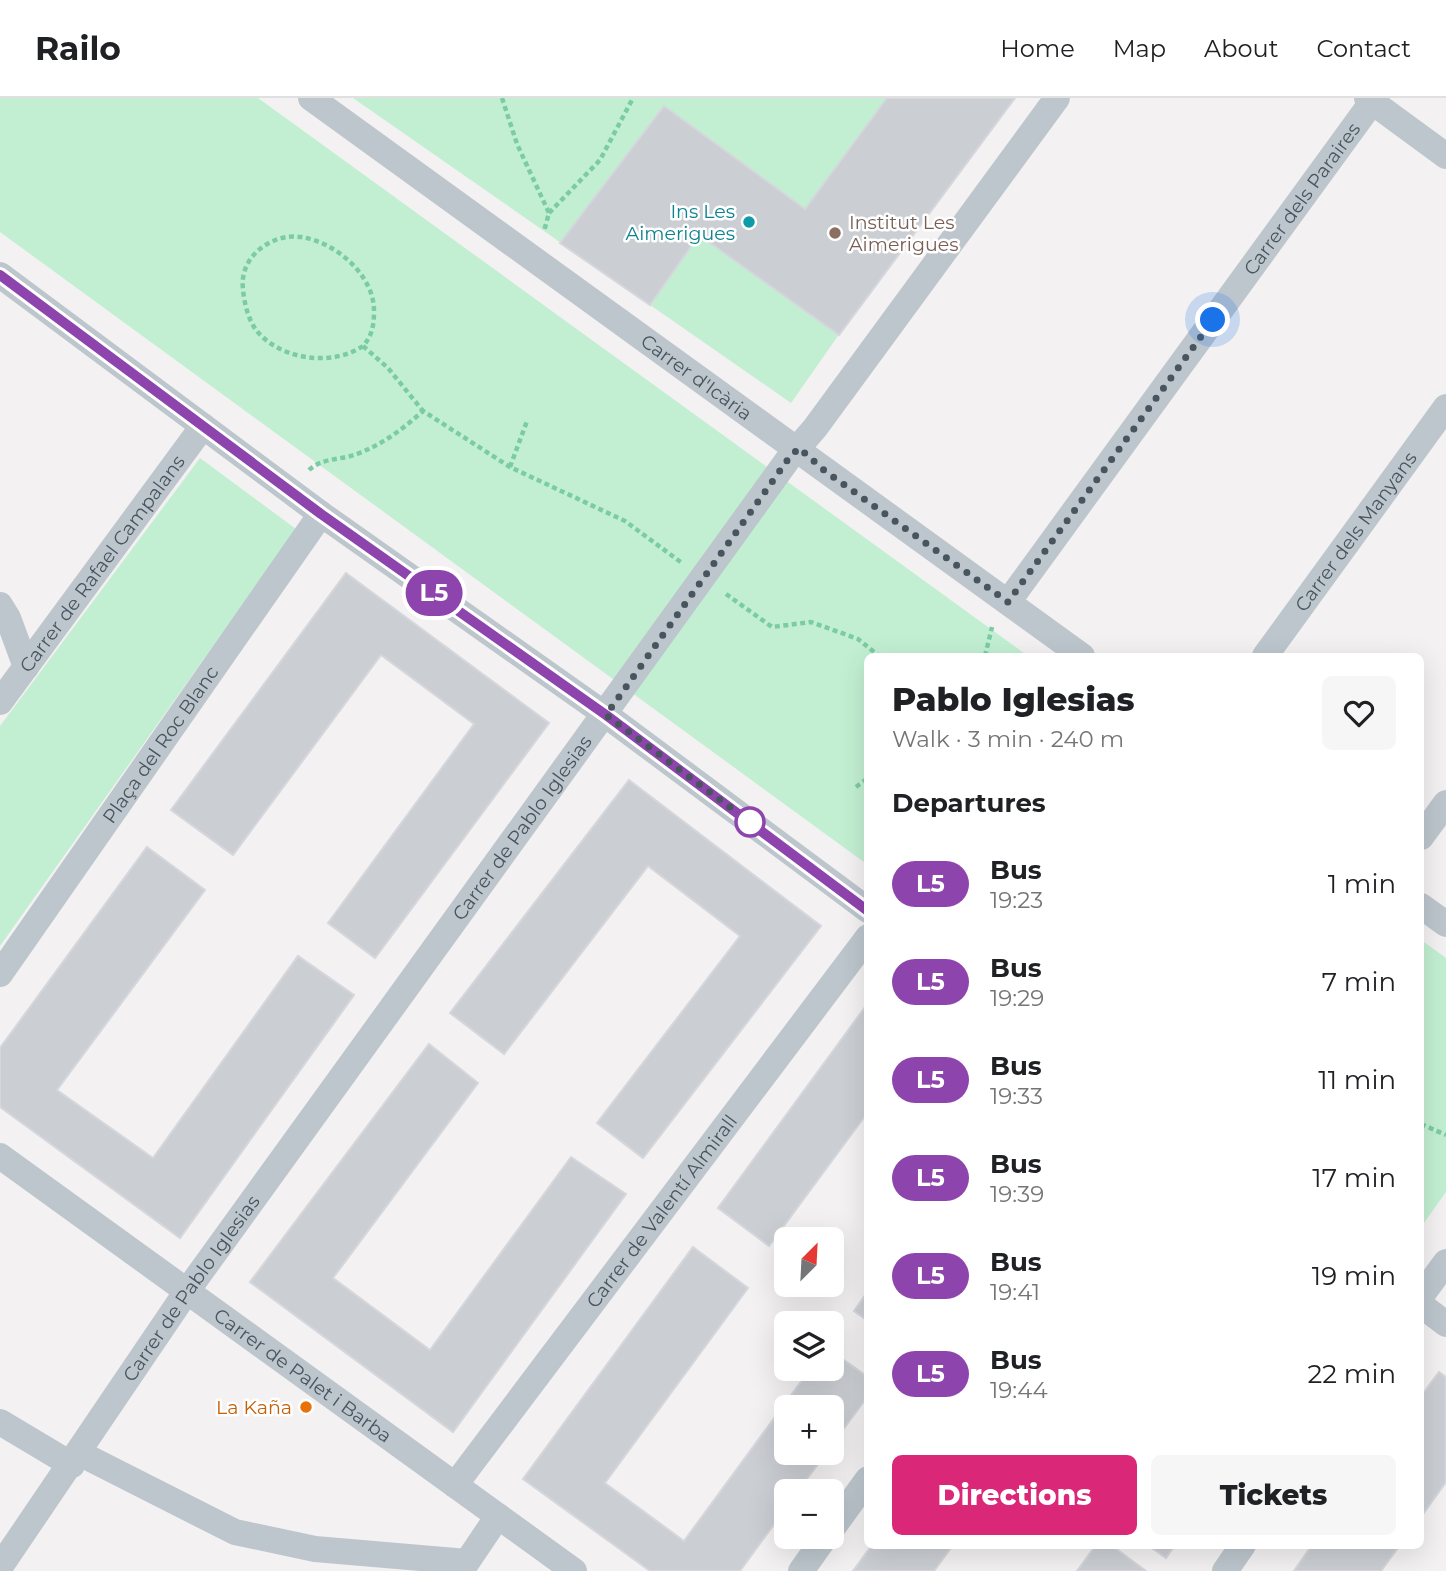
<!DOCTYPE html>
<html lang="en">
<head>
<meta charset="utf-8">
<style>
  body { margin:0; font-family:Montserrat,sans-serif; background:#f6f6f6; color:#202124; height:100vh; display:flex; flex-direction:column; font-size:26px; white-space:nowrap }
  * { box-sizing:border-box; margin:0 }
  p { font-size:23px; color:#757577 }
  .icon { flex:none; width:38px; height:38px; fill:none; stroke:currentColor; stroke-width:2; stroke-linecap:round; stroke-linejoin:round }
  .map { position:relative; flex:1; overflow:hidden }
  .side { position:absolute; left:864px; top:555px; width:560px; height:896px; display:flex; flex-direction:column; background:#fff; border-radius:10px; box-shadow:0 7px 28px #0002 }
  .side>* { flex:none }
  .badge { padding:0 14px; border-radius:23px; font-size:24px; line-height:46px }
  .needle { width:46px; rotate:24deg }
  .tools { position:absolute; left:774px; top:1129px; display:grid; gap:14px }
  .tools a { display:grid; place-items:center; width:70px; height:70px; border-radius:10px; background:#fff; box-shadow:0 7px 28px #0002; font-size:35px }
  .you { position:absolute; width:35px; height:35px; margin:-18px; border:5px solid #fff; border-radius:50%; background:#1a73e8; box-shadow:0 0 0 10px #1a73e833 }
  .map>.badge { position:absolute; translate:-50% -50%; box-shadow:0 0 0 4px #fff }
  h2 { padding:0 28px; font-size:26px; line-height:63px }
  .round { display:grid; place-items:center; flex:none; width:74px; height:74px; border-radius:10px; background:#f6f6f6 }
  .summary { display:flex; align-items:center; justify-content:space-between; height:119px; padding:0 28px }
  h1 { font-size:33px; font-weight:800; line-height:52px }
  .cta { display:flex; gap:14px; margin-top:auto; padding:14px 28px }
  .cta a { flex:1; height:80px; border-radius:10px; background:#db2777; color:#fff; font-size:28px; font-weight:800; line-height:80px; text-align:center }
  .cta a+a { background:#f6f6f6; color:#202124 }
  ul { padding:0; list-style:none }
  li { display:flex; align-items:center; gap:21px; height:98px; padding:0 28px }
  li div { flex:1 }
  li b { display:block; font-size:26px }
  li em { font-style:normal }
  li .badge { min-width:77px; font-weight:700; text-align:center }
  header { display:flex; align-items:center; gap:42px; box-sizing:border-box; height:98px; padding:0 35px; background:#fff; border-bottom:2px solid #e0e0e0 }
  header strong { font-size:33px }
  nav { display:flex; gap:38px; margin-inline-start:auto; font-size:24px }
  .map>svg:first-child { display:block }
  .green { fill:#c2efd2 }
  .building { fill:#cbced3; stroke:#d5d7dc; stroke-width:2 }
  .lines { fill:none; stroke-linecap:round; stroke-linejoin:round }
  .path { stroke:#7bcca2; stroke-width:4.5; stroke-dasharray:5 3.5; stroke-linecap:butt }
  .street { stroke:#bdc6cd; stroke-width:26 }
  .line-casing { stroke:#fff; stroke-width:16 }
  .line { stroke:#8e44ad; stroke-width:10 }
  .walk { stroke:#49555e; stroke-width:7; stroke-dasharray:0 12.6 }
  .culture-dot { fill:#0f9aa8; stroke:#fff; stroke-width:2.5 }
  .education-dot { fill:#8d6e63; stroke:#fff; stroke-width:2.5 }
  .stop-dot { fill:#fff; stroke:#8e44ad; stroke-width:3.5 }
  .food-dot { fill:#e8710a; stroke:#fff; stroke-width:2.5 }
  .labels { text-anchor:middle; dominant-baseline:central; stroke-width:5; stroke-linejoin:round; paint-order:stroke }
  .street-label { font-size:19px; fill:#49555e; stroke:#fff }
  .culture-label { font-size:19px; fill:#0d838f; stroke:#fff; text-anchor:end }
  .education-label { font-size:19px; fill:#785e54; stroke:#fff; text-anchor:start }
  .food-label { font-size:19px; fill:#c56008; stroke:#fff; text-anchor:end }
</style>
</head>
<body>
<header>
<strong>Railo</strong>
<nav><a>Home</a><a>Map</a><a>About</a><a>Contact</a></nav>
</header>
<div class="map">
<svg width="1446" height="1473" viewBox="0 0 1446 1473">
  <rect width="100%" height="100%" fill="#f3f1f1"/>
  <g class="green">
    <polygon points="0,0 258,0 1028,558 868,558 868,767 0,134"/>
    <polygon points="353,0 1010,0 950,78 791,305"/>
    <polygon points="200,360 296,431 0,848 0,628"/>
    <polygon points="1421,842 1446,860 1446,1094 1421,1129"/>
  </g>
  <g class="building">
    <polygon points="887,0 1015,0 839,237 699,137 650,207 560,145 664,8 805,111"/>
    <polygon points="346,475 549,625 375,860 328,825 474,626 381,557 233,757 171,712"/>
    <polygon points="629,682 821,828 643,1060 597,1025 740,838 648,768 504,956 450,915"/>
    <polygon points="147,749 205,792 57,992 153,1060 298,858 354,897 180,1140 0,1009 0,950"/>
    <polygon points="868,905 868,1014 769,1148 718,1110"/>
    <polygon points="429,946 478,985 333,1180 430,1252 571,1059 626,1096 453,1334 250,1184"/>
    <polygon points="693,1149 748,1190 605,1385 684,1443 811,1270 831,1270 831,1253 868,1279 868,1298 831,1348 831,1309 786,1309 786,1354 827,1354 798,1393 786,1393 786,1410 740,1473 650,1473 523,1381"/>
    <polygon points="868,1193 868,1223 854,1213"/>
    <polygon points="1439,1274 1446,1279 1446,1384 1421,1419 1421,1298"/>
    <polygon points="872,1447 953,1447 934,1473 853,1473"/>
    <polygon points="1096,1447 1111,1447 1146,1473 1077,1473"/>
    <polygon points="1148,1447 1175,1447 1166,1460"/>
    <polygon points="1312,1447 1400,1447 1381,1473 1294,1473"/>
  </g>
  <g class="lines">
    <g class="path">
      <polyline points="502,0 517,46 549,115 544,133"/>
      <polyline points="549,115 600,62 633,0"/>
      <path d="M363,248C332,269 280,262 256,232C248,221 244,204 243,191C239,159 271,135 301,139C336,144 375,178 374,214C374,227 372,238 363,248L388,270L423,313"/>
      <polyline points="510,369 527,323"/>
      <path d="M309,372C321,360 341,362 357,356C383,346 403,331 423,313L510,369L625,423L682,465"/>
      <polyline points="726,496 772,529 811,524 858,541 879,558"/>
      <polyline points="985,558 992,529"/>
      <polyline points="856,689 868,680"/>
      <polyline points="1421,1026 1446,1037"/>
    </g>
    <g class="street">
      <path id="s1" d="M311,0L1082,558"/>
      <polyline points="1367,0 1446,58"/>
      <polyline points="0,177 321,416 606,617 868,812"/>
      <path id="s2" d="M1008,504L1372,4"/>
      <polyline points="0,507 8,520 26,569"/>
      <path id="s3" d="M1265,558L1446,309"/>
      <path id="s4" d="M0,604L203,328"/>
      <polyline points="1421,739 1446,705"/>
      <polyline points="1421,808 1446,826"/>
      <path id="s5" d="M0,876L321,416"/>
      <path id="s6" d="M0,1058L574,1473"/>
      <polyline points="1421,1198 1446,1164"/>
      <polyline points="1421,1207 1446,1226"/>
      <polyline points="0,1324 72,1367"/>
      <polyline points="79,1355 235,1434 315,1451 467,1464 498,1418"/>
      <path id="s7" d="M455,1387L868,839"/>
      <polyline points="831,1432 868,1381"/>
      <path id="s8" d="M0,1469L187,1193L789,360L815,330L1057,0"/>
      <polyline points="801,1473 826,1438"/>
      <polyline points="1225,1473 1243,1447"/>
    </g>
  </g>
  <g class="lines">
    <defs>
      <polyline id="line" points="0,177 321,416 606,617 868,813"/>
    </defs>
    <use href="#line" class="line-casing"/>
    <use href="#line" class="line"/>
    <polyline class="walk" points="750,724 606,617 789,360 799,350 825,373 1008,504 1213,222"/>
  </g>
  <circle class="culture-dot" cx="749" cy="124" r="7"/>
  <circle class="education-dot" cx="835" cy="135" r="7"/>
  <circle class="stop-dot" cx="750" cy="724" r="14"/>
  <circle class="food-dot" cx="306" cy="1309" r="7"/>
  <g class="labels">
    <g class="street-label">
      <text stroke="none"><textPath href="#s2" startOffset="499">Carrer dels Paraires</textPath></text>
      <text stroke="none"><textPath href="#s1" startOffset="476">Carrer d'Icària</textPath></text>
      <text stroke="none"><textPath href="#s3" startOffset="154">Carrer dels Manyans</textPath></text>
      <text stroke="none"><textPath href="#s4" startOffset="172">Carrer de Rafael Campalans</textPath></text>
      <text stroke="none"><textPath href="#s5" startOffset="280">Plaça del Roc Blanc</textPath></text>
      <text stroke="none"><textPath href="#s8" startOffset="905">Carrer de Pablo Iglesias</textPath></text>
      <text stroke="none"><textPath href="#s7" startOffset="343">Carrer de Valentí Almirall</textPath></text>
      <text stroke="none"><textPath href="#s8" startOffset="338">Carrer de Pablo Iglesias</textPath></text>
      <text stroke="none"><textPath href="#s6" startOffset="374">Carrer de Palet i Barba</textPath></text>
    </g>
    <g class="culture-label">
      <text x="735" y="113">Ins Les<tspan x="735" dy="22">Aimerigues</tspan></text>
    </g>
    <g class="education-label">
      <text x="849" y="124">Institut Les<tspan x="849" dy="22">Aimerigues</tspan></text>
    </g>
    <g class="food-label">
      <text x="292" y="1309">La Kaña</text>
    </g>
  </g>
</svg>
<div class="tools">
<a><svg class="needle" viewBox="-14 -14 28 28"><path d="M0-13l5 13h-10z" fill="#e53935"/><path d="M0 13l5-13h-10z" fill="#757577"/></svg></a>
<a><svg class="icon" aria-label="layers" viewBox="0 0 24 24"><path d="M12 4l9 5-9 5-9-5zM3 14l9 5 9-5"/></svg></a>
<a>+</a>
<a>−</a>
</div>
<div class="you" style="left:1213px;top:222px"></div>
<b class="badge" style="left:434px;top:495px;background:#8e44ad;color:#fff">L5</b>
<section class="side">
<div class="summary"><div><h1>Pablo Iglesias</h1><p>Walk · 3 min · 240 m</p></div><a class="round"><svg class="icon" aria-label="heart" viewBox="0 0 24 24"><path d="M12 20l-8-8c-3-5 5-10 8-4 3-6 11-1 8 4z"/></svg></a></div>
<h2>Departures</h2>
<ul>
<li><span class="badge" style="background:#8e44ad;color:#fff">L5</span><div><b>Bus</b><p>19:23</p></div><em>1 min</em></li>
<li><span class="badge" style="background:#8e44ad;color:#fff">L5</span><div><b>Bus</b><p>19:29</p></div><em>7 min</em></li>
<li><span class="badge" style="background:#8e44ad;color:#fff">L5</span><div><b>Bus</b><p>19:33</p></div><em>11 min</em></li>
<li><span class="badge" style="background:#8e44ad;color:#fff">L5</span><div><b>Bus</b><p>19:39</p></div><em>17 min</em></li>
<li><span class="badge" style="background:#8e44ad;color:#fff">L5</span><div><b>Bus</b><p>19:41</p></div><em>19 min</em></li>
<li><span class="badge" style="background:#8e44ad;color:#fff">L5</span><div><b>Bus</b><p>19:44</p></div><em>22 min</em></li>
</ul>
<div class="cta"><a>Directions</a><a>Tickets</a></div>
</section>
</div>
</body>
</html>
